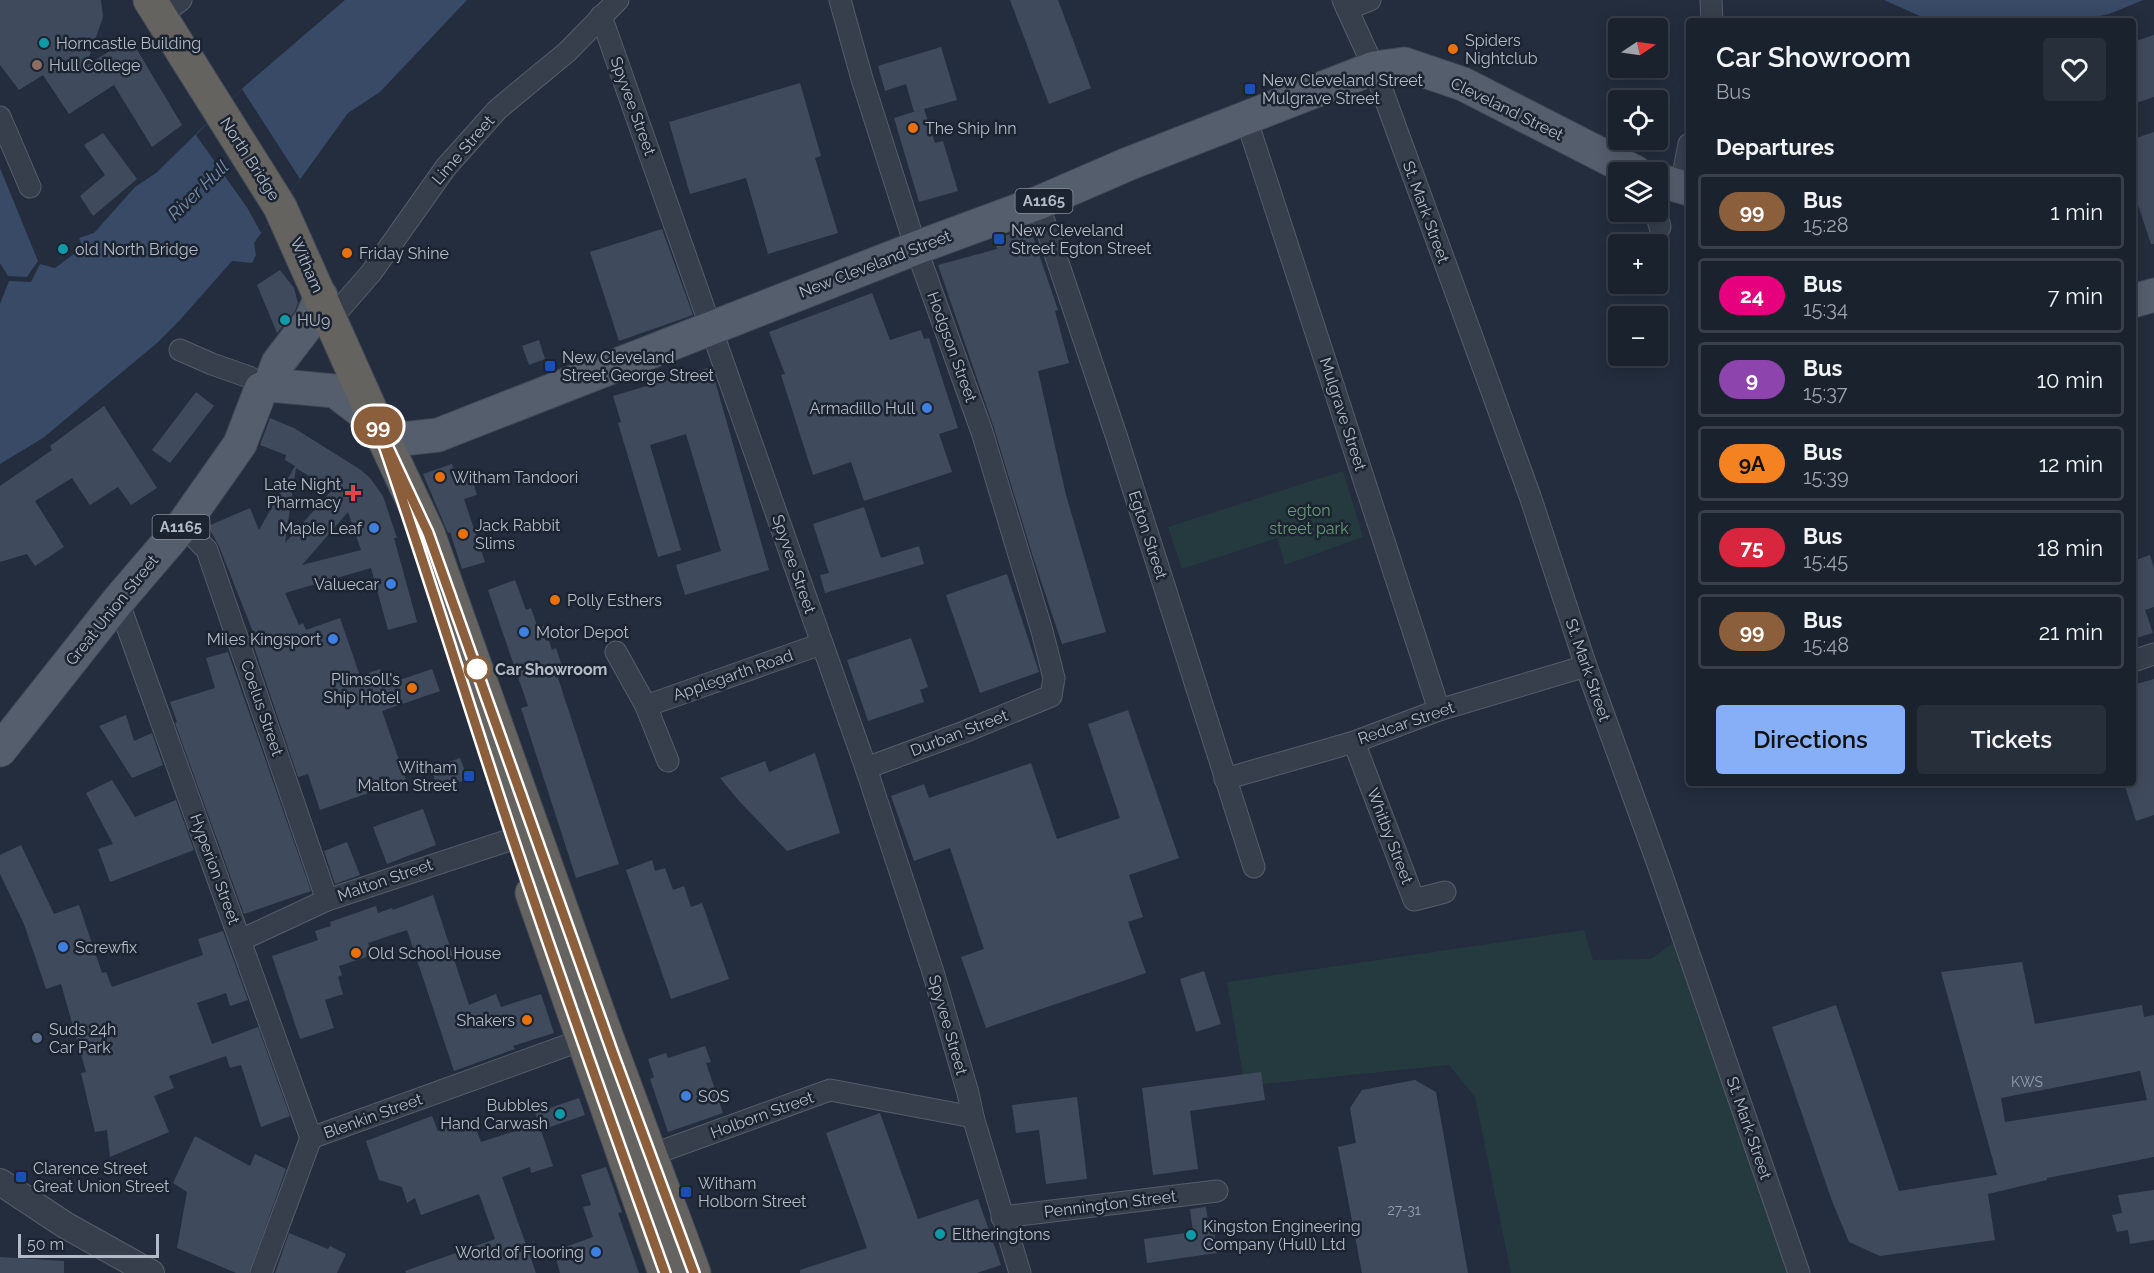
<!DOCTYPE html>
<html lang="en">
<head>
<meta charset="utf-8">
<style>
  body { margin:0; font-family:Raleway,sans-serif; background:#272f3a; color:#f1f3f6; height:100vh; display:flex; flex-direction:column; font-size:22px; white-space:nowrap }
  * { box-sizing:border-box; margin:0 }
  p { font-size:20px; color:#9fa4aa }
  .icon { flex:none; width:33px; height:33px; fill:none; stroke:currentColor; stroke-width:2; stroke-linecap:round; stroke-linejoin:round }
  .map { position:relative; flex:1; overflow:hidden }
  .side { position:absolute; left:1686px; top:18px; width:450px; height:768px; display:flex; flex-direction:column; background:#1a222e; border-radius:6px; box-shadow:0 3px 15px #0003,0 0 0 2px #383f4a }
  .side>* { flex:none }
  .badge { padding:0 12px; border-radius:20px; font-size:21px; line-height:39px }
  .needle { width:39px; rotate:77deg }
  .tools { position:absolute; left:1608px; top:18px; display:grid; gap:12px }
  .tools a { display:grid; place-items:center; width:60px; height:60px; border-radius:6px; background:#1a222e; box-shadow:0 3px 15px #0003,0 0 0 2px #383f4a; font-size:30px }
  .scale { position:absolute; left:18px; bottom:15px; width:141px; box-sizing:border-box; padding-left:6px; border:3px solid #b3bac8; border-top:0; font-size:16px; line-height:21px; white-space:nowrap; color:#b3bac8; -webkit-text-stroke:4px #1c2432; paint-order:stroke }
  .map>.badge { position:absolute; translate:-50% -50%; box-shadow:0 0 0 3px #fff }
  h2 { padding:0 30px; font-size:22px; line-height:54px }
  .round { display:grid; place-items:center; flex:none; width:63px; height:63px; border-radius:6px; background:#272f3a }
  .head { display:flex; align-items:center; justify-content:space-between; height:102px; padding:0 30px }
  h1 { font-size:28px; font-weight:600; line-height:45px }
  .cta { display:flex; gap:12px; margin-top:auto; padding:12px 30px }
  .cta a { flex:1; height:69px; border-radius:6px; background:#87aff8; color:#111; font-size:24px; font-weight:600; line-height:69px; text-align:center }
  .cta a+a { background:#272f3a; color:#f1f3f6 }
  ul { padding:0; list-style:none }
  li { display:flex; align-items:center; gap:18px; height:75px; margin:0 12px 9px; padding:0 18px; border:3px solid #383f4a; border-radius:6px }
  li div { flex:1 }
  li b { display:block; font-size:22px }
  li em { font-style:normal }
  li .badge { min-width:66px; font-weight:700; text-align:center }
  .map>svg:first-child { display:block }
  .green { fill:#253a3e }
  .water { fill:#384a66 }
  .pier { fill:#232d3d }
  .building { fill:#3f4b5c; fill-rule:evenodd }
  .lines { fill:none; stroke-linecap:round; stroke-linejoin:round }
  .minor-casing { stroke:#555d6b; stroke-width:23 }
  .tertiary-casing { stroke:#555d6b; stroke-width:28 }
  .primary-casing { stroke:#404856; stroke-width:35 }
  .trunk-casing { stroke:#424a58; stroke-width:35 }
  .minor { stroke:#373f4d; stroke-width:21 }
  .tertiary { stroke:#373f4d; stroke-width:26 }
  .primary { stroke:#555e6d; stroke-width:33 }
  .trunk { stroke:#646360; stroke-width:33 }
  .line-casing { stroke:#fff; stroke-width:14 }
  .line { stroke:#8b5e3c; stroke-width:9 }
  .culture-dot { fill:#0f9aa8; stroke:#1c2432; stroke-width:2 }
  .food-dot { fill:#e8710a; stroke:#1c2432; stroke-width:2 }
  .education-dot { fill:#8d6e63; stroke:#1c2432; stroke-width:2 }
  .transit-dot { fill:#1a4fb4; stroke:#1c2432; stroke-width:2 }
  .shop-dot { fill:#3f7fe0; stroke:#1c2432; stroke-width:2 }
  .health-dot { fill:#e0444e; stroke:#1c2432; stroke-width:2 }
  .stop-dot { fill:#fff; stroke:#8b5e3c; stroke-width:3 }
  .service-dot { fill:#5c6f8a; stroke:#1c2432; stroke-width:2 }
  .labels { text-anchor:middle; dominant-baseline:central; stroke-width:5; stroke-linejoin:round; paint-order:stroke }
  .number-label { font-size:14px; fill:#969ead }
  .shield { fill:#1c2432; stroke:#868d9b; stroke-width:1.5 }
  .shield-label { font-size:15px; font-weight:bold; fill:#b3bac8 }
  .poi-label { font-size:16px; fill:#b3bac8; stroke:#1c2432; text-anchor:start }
  .street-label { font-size:16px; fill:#b3bac8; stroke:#1c2432 }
  .park-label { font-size:16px; fill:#699976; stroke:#1c2432 }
  .stop-label { font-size:16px; font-weight:bold; fill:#b3bac8; stroke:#1c2432; text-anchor:start }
  .water-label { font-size:18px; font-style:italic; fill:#7a8fb0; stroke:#1c2432 }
</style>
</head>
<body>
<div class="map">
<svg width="2154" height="1273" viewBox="0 0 2154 1273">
  <rect width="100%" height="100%" fill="#232d3d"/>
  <g class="green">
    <polygon points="1343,471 1363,537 1285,565 1277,538 1182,569 1168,527"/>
    <polygon points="1584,930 1593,960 1651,959 1687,933 1799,1273 1511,1273 1475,1097 1449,1065 1263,1084 1243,1075 1227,982"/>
  </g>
  <g class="water">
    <polygon points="345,0 467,0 380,92 348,113 254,243 256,255 252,263 232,261 179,321 157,343 43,438 0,464 0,304 9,281 31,282 40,264 55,268 83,247 79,238 94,233 135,187 156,173 246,85"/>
    <polygon points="1884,0 2143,0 2109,14 2077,21 1931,21"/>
    <polygon points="0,168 38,261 27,277 8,276 0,263"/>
  </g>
  <polygon class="pier" points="242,89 300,179 261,233 248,209 196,135"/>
  <g class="building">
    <polygon points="0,0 101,0 103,17 86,66 130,38 182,125 152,147 114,85 69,114 43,75 19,90 0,65"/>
    <polygon points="1010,0 1058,0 1091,88 1049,104"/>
    <polygon points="2154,35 2154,97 2133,104 2133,42"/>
    <polygon points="941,47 957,100 924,109 935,143 943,141 958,191 919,202 894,118 923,109 914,112 906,84 885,91 878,66"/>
    <polygon points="800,83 821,156 815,158 838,233 768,254 746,178 690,194 669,122"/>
    <polygon points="2154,132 2154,244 2151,244 2133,190 2133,139"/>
    <polygon points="103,133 137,179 93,216 80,196 105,175 84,145"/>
    <polygon points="1030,228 1058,310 1055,311 1069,363 1038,371 1066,495 1106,632 1062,644 1033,557 994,428 938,265 997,249 994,239"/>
    <polygon points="662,229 693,315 619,341 590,252"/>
    <polygon points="280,270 294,288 298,303 295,311 277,333 257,285"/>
    <polygon points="872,293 890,340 921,330 924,339 929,338 958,428 939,434 952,472 864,501 851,462 813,475 781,375 785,374 769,332"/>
    <polygon points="539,340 545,359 529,365 522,346"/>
    <polygon points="711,367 769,570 685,595 676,565 721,551 686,434 650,445 681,550 658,557 618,423 621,422 613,396"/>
    <polygon points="196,392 214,406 170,463 152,450"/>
    <polygon points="104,406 157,488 131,505 118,487 90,505 72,478 35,501 64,547 35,566 27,554 0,562 0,486 52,450 50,446"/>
    <path d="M270,418L294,428L361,470L370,478L383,496L397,538H394L417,622L388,630L371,568L285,593L299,625L303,623L306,630L340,618L360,676L380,669L385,685L432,669L440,691L382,711L406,780L320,810L308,774L298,777L253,644L257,642L219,546L208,526L250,508L259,530L295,466L285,460L286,455L260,445ZM296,468L332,490L285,543ZM348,512L361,550L302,565Z"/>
    <polygon points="452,464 457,480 471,476 477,495 464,499 485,562 462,569 450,532 448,533 423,474"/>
    <polygon points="864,507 881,558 919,546 924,564 825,593 820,575 829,573 813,524"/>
    <polygon points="2150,555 2154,568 2154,607 2145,610 2153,633 2133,639 2133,561"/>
    <polygon points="1007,574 1039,672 980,693 946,595"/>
    <polygon points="515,580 526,610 531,608 538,628 544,626 552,650 556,648 564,672 557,675 619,864 576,878 521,708 528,706 488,590"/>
    <polygon points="911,638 928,687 920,690 924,702 868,721 847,660"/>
    <polygon points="228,652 311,891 244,914 175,723 177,722 170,702 215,688 206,658"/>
    <polygon points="2154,679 2154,815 2136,821 2124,783 2133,783 2133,685"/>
    <polygon points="1128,710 1179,858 1129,875 1143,917 1128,922 1146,973 986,1028 961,957 984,949 950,848 914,861 891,796 924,784 929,798 1031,763 1057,839 1120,818 1088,724"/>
    <polygon points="126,715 134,741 152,733 163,765 132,778 99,726"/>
    <polygon points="815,753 840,833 787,851 739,801 720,778 765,761 769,772"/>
    <polygon points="460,758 468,779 438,790 431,768"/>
    <polygon points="112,780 135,817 176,800 194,850 110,882 98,849 113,844 86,793"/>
    <polygon points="423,809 436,845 387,864 373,827"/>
    <polygon points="347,842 360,875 335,884 324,851"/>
    <polygon points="21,845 54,914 79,905 102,973 106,972 112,987 203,955 198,939 223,931 248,1000 230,1006 226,993 197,1003 212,1044 258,1027 290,1116 261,1127 241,1065 230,1068 226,1056 169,1076 174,1088 154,1096 169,1132 110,1157 107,1130 95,1132 81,1073 86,1072 61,984 46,989 24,924 0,874 0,855"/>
    <polygon points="652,860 655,871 665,868 673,890 684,886 691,907 702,903 729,979 671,999 626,870"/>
    <polygon points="433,895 469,1005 496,994 501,1007 541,994 554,1033 513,1046 515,1049 454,1071 407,930 368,943 372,955 339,966 342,975 338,977 343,994 325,1000 334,1028 300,1039 272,956 318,940 315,931 331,926 330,922 376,906 378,913 392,908 393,910"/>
    <path d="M2022,962L2035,1024L2142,1005L2144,1017L2154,1015V1157L2047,1178V1180L1988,1194L1995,1240L1880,1256L1849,1242L1832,1201L1772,1027L1836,1005L1899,1191L1997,1175L1941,972ZM2140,1071L2147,1100L2005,1122L2001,1098Z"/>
    <polygon points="1204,971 1221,1024 1196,1032 1180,979"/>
    <polygon points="705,1046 711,1062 706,1063 723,1113 668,1132 650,1079 654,1077 648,1059 666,1053 668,1058"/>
    <polygon points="1261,1072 1265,1100 1190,1111 1198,1169 1153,1175 1142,1088"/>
    <polygon points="1415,1080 1436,1092 1468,1273 1362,1273 1338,1147 1356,1143 1350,1108 1362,1090"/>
    <polygon points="1077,1097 1087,1179 1046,1184 1039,1130 1016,1133 1012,1105"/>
    <polygon points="579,1098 585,1115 541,1130 553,1166 531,1173 530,1167 502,1177 536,1273 406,1273 405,1271 495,1239 479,1194 421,1215 415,1198 407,1203 402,1187 379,1180 366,1141 432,1116 438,1131 472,1118 481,1142 539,1123 535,1113"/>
    <polygon points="880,1113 918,1219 978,1199 1001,1265 977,1273 800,1273 800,1270 867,1248 826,1133"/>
    <polygon points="195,1136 250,1166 255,1154 286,1169 249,1273 236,1273 177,1248 187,1192 173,1183"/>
    <polygon points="606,1167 622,1212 618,1213 639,1273 560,1273 554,1251 593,1237 583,1207 591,1205 581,1175"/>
    <polygon points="2154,1190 2154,1240 2130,1244 2128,1230 2117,1232 2112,1215 2122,1213 2118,1195"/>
    <polygon points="1206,1207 1209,1231 1214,1230 1217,1253 1147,1263 1144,1239 1193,1232 1190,1209"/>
    <polygon points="289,1233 328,1249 330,1246 346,1254 337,1273 275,1273"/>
    <polygon points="0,1257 64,1261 64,1273 0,1273"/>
  </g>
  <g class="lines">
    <defs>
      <g id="minor">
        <polyline points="840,0 862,79 916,248 982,432 1042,631 1054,678 1051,696 964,732 866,768"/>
        <polyline points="1343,0 1374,68 1530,496 1586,666 1659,867 1799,1273"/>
        <polyline points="1711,0 1712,21"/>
        <polyline points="1347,9 1370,0"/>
        <polyline points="160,16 181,0"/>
        <polyline points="601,16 866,768 933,972 968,1093 973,1117 1020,1273"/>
        <polyline points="0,117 30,187"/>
        <polyline points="1246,118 1439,710"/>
        <polyline points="1681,186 1689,144"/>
        <polyline points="1038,203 1116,435 1254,867"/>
        <polyline points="1656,212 1660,227"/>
        <polyline points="330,320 371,273 446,167 498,109 567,52 618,0"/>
        <polyline points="180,350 212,364 249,377 261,389"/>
        <polyline points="183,525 207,550 327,900"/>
        <polyline points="118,601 311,1138"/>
        <polyline points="616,652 646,706 668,761"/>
        <polyline points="2133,661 2154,654"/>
        <polyline points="646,706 821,644"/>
        <polyline points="1354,742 1414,900 1445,892"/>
        <polyline points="1225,779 1354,742 1439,710 1586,666"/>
        <polyline points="241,940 327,900 534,832"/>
        <polyline points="311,1138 593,1036"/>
        <polyline points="640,1159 830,1090 973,1117"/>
        <polyline points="1002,1217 1217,1191"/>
        <polyline points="261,1273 311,1138"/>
      </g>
      <polyline id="tertiary" points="0,1182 65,1225 151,1273"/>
      <g id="primary">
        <polyline points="1658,180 1689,189"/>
        <polyline points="2133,301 2154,295"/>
        <polyline points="270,385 278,363 311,320 321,296"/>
        <polyline points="0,750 118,601 183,525 240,444 261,389 270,385 335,391 376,422 403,439 438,435 916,248 1038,203 1128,164 1374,68 1404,64 1463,84 1635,172"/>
      </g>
      <g id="trunk">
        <polyline points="150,0 280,207 376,422 428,533 605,1032 694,1273"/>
        <polyline points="532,893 665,1273"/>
      </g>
    </defs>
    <use href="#minor" class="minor-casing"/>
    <use href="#tertiary" class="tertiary-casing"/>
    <use href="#primary" class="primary-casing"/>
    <use href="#trunk" class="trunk-casing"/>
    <use href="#minor" class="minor"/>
    <use href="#tertiary" class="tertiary"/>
    <use href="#primary" class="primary"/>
    <use href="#trunk" class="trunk"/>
  </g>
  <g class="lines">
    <defs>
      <path id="line" d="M665,1273C613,1128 561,982 512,836C466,698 424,559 376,422L428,533L613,1054L694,1273"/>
    </defs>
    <use href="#line" class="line-casing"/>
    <use href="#line" class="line"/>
  </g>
  <g class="culture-dot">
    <circle cx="44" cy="43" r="6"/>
    <circle cx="63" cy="249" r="6"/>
    <circle cx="285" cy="320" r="6"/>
    <circle cx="560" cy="1114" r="6"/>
    <circle cx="940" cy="1234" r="6"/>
    <circle cx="1191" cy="1235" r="6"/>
  </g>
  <g class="food-dot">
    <circle cx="1453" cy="49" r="6"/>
    <circle cx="913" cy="128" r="6"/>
    <circle cx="347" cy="253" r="6"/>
    <circle cx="440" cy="477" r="6"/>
    <circle cx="463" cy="534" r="6"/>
    <circle cx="555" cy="600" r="6"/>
    <circle cx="412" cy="688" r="6"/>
    <circle cx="356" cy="953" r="6"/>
    <circle cx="527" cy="1020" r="6"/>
  </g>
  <circle class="education-dot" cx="37" cy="65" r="6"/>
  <g class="transit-dot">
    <rect x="1244" y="83" width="12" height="12" rx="3"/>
    <rect x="993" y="233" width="12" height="12" rx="3"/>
    <rect x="544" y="360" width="12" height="12" rx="3"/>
    <rect x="463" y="770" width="12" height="12" rx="3"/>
    <rect x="15" y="1171" width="12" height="12" rx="3"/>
    <rect x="680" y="1186" width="12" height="12" rx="3"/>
  </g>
  <g class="shop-dot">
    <circle cx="927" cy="408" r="6"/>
    <circle cx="374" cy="528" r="6"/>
    <circle cx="391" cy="584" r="6"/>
    <circle cx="524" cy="632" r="6"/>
    <circle cx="333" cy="639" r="6"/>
    <circle cx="63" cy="947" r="6"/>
    <circle cx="686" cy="1096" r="6"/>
    <circle cx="596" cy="1252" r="6"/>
  </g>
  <path class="health-dot" d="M350 484h6v6h6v6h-6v6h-6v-6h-6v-6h6z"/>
  <circle class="stop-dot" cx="477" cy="669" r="12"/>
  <circle class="service-dot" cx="37" cy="1038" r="6"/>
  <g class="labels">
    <g class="number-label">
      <text x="2027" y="1082">KWS</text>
      <text x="1404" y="1210">27-31</text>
    </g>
    <g class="shield">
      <rect x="1015.5" y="189" width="57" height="24" rx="4.5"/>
      <rect x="152.5" y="515" width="57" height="24" rx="4.5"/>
    </g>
    <g class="shield-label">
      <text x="1044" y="201">A1165</text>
      <text x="181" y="527">A1165</text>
    </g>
    <g class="poi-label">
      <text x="1465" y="40">Spiders<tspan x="1465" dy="18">Nightclub</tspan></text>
      <text x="56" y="43">Horncastle Building</text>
      <text x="49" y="65">Hull College</text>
      <text x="1262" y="80">New Cleveland Street<tspan x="1262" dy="18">Mulgrave Street</tspan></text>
      <text x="925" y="128">The Ship Inn</text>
      <text x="1011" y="230">New Cleveland<tspan x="1011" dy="18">Street Egton Street</tspan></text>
      <text x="75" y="249">old North Bridge</text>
      <text x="359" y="253">Friday Shine</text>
      <text x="297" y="320">HU9</text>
      <text x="562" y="357">New Cleveland<tspan x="562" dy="18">Street George Street</tspan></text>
      <text x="915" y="408" text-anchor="end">Armadillo Hull</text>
      <text x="452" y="477">Witham Tandoori</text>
      <text x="341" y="484" text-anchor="end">Late Night<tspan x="341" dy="18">Pharmacy</tspan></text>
      <text x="475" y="525">Jack Rabbit<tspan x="475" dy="18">Slims</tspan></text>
      <text x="362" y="528" text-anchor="end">Maple Leaf</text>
      <text x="379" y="584" text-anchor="end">Valuecar</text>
      <text x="567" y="600">Polly Esthers</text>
      <text x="536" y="632">Motor Depot</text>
      <text x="321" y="639" text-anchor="end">Miles Kingsport</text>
      <text x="400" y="679" text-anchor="end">Plimsoll's<tspan x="400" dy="18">Ship Hotel</tspan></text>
      <text x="457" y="767" text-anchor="end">Witham<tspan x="457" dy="18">Malton Street</tspan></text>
      <text x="75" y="947">Screwfix</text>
      <text x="368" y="953">Old School House</text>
      <text x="515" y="1020" text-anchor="end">Shakers</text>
      <text x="49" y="1029">Suds 24h<tspan x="49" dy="18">Car Park</tspan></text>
      <text x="698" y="1096">SOS</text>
      <text x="548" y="1105" text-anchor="end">Bubbles<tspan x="548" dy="18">Hand Carwash</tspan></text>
      <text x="33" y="1168">Clarence Street<tspan x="33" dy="18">Great Union Street</tspan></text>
      <text x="698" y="1183">Witham<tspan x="698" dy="18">Holborn Street</tspan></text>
      <text x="1203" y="1226">Kingston Engineering<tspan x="1203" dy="18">Company (Hull) Ltd</tspan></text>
      <text x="952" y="1234">Eltheringtons</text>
      <text x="584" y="1252" text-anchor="end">World of Flooring</text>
    </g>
    <g class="street-label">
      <text transform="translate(633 106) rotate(70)">Spyvee Street</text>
      <text transform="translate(1507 109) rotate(26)">Cleveland Street</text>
      <text transform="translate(463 150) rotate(-49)">Lime Street</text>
      <text transform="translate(250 159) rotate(57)">North Bridge</text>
      <text transform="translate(1426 212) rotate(70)">St. Mark Street</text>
      <text transform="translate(875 264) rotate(-21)">New Cleveland Street</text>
      <text transform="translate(307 265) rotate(66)">Witham</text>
      <text transform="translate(952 347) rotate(70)">Hodgson Street</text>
      <text transform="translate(1343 414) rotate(72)">Mulgrave Street</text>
      <text transform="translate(1148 535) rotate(72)">Egton Street</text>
      <text transform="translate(794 564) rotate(71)">Spyvee Street</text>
      <text transform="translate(112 610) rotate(-51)">Great Union Street</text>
      <text transform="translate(1588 670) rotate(71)">St. Mark Street</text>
      <text transform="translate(733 675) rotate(-19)">Applegarth Road</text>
      <text transform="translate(262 708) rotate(71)">Coelus Street</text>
      <text transform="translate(1406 723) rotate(-19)">Redcar Street</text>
      <text transform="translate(959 733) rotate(-21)">Durban Street</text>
      <text transform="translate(1390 836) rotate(69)">Whitby Street</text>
      <text transform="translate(215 869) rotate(70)">Hyperion Street</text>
      <text transform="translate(385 880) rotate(-19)">Malton Street</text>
      <text transform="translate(948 1025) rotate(74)">Spyvee Street</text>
      <text transform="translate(762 1115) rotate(-20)">Holborn Street</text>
      <text transform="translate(373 1116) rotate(-20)">Blenkin Street</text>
      <text transform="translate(1749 1128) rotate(71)">St. Mark Street</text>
      <text transform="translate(1110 1204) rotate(-7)">Pennington Street</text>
    </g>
    <g class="park-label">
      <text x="1309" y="510">egton<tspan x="1309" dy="18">street park</tspan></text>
    </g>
    <g class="stop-label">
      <text x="495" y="669">Car Showroom</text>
    </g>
    <g class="water-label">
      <text transform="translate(198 190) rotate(-44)">River Hull</text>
    </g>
  </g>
</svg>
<div class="tools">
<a><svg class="needle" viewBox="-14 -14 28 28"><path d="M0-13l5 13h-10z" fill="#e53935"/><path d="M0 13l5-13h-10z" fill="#9fa4aa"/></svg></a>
<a><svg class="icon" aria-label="locate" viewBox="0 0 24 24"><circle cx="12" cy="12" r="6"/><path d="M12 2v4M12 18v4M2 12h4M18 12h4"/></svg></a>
<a><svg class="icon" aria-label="layers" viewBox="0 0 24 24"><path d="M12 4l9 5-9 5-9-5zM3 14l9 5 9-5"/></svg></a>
<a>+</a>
<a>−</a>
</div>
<div class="scale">50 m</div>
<b class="badge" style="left:378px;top:426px;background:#8b5e3c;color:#fff">99</b>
<section class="side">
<div class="head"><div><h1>Car Showroom</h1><p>Bus</p></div><a class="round"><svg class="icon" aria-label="heart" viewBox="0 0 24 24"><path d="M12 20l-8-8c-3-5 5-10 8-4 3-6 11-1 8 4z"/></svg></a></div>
<h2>Departures</h2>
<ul>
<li><span class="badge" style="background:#8b5e3c;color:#fff">99</span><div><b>Bus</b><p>15:28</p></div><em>1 min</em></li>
<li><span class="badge" style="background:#e6007e;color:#fff">24</span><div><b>Bus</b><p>15:34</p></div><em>7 min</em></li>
<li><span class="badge" style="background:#8e44ad;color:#fff">9</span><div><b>Bus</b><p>15:37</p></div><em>10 min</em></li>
<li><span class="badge" style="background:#f58220;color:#111">9A</span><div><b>Bus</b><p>15:39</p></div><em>12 min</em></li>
<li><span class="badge" style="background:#d7263d;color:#fff">75</span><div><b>Bus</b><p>15:45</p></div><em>18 min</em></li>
<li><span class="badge" style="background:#8b5e3c;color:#fff">99</span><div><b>Bus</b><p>15:48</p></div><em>21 min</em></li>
</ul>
<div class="cta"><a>Directions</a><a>Tickets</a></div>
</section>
</div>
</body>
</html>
